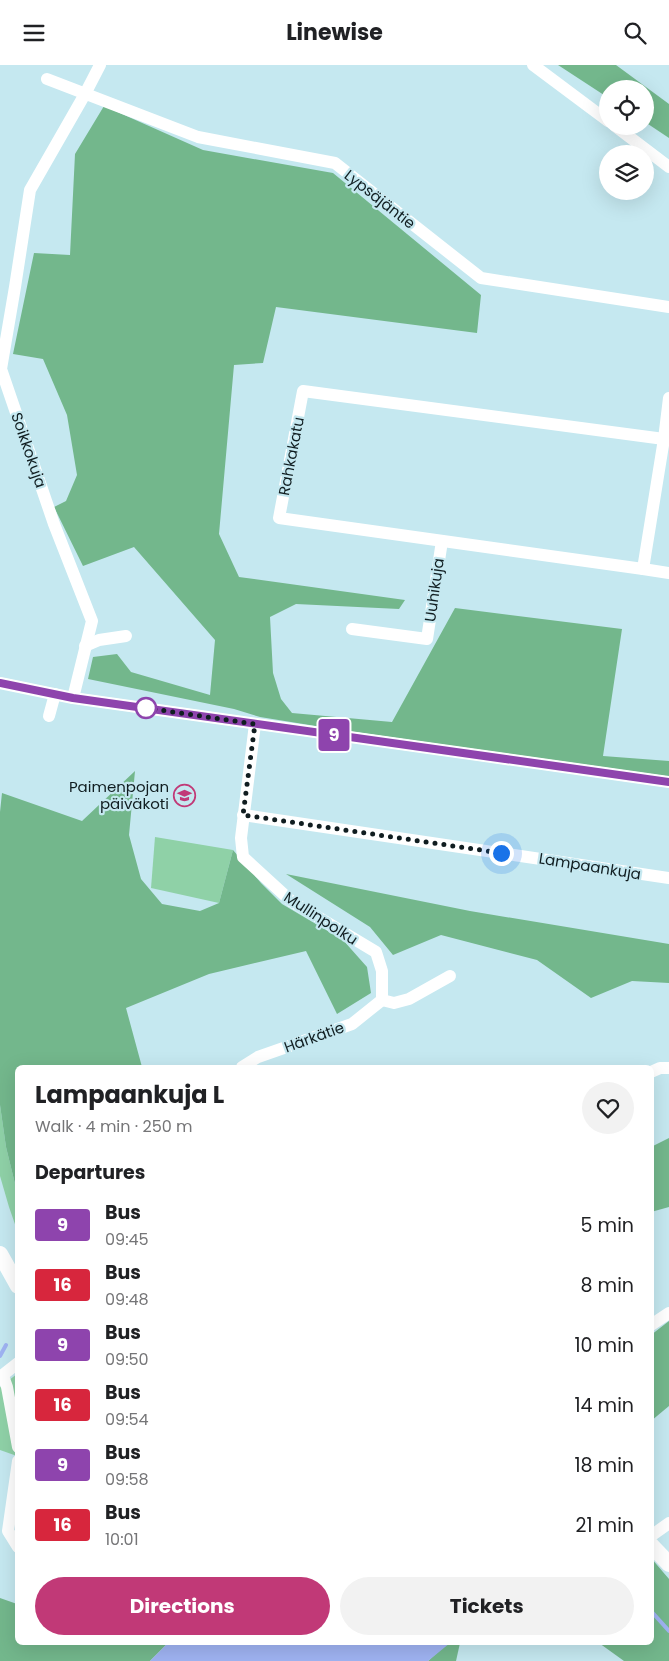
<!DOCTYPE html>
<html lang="en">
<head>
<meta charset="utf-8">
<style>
  body { margin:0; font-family:Poppins,sans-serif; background:#f2f2f2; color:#202124; height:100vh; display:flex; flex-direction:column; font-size:19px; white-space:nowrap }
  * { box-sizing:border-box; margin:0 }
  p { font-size:16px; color:#757577 }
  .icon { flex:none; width:28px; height:28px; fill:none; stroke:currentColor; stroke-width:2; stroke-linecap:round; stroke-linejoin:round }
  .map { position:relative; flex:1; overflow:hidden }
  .panel { position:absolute; left:15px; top:1000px; width:639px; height:580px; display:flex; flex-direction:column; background:#fff; border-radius:8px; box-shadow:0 5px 20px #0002 }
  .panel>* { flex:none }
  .badge { padding:0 10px; border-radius:4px; font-size:18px; line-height:32px }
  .buttons { position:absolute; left:599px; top:15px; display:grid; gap:10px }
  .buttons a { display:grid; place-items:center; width:55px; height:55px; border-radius:50%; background:#fff; box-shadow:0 5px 20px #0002; font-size:25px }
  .you { position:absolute; width:25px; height:25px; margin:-12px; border:4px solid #fff; border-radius:50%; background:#1a73e8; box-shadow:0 0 0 8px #1a73e833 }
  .map>.badge { position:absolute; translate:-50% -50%; box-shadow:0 0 0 2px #fff }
  h2 { padding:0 20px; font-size:19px; line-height:45px }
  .round { display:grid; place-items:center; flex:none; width:52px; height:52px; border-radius:26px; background:#f2f2f2 }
  .headline { display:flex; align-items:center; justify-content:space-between; height:85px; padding:0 20px }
  h1 { font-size:24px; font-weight:700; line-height:38px }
  .cta { display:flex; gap:10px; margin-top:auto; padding:10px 20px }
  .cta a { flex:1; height:58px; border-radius:30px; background:#c13977; color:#fff; font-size:20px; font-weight:700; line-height:58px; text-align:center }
  .cta a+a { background:#f2f2f2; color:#202124 }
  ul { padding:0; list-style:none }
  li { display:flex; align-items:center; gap:15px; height:60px; padding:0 20px }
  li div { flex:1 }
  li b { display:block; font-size:19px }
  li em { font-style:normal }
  li .badge { min-width:55px; font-weight:700; text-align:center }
  header { display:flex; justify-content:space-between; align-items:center; height:65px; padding:0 20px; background:#fff; font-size:22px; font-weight:700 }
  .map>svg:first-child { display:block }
  .green { fill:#8fd1a7 }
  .forest { fill:#73b78c }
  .water { fill:#9fb3f2 }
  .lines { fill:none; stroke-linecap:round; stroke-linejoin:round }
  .stream { stroke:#9fb3f2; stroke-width:4 }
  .minor { stroke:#fff; stroke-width:12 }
  .major { stroke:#fff; stroke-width:16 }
  .line-casing { stroke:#fff; stroke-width:11 }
  .line { stroke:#8e44ad; stroke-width:8 }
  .walk { stroke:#101d20; stroke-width:5; stroke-dasharray:0 9 }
  .stop-dot { fill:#fff; stroke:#8e44ad; stroke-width:2.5 }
  .labels { text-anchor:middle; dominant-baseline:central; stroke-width:4.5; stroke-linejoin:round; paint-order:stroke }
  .street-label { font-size:15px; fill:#101d20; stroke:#c5e8f0 }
  .poi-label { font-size:15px; fill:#101d20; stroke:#c5e8f0; text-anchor:end }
</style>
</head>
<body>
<header><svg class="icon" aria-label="menu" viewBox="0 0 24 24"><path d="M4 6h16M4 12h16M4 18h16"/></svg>Linewise<svg class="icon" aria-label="search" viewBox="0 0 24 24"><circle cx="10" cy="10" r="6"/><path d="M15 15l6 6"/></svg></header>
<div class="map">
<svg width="669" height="1596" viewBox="0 0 669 1596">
  <rect width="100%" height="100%" fill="#c5e8f0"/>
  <g class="green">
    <polygon points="155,772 233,785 219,838 151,823"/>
    <polygon points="0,1040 6,1082 17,1127 17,1165 9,1142 0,1111"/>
    <polygon points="17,1309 17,1391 0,1385 0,1322"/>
  </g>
  <g class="forest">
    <polygon points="558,0 616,0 669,39 669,73 645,57 645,24 608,24 607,32"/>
    <polygon points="104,41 203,85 333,108 481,230 477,268 276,242 263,298 234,300 219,469 239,512 405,535 399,544 296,539 270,552 273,608 281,634 292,648 392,657 455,543 622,564 603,691 669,696 669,713 328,663 260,652 234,644 88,614 93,592 117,589 131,607 210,630 215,575 134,482 83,501 54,442 66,436 77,410 67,350 43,294 13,289 34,188 70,190 75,89"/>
    <polygon points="135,706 129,770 141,814 162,839 200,846 219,838 233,785 261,818 282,839 343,875 367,902 371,928 337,949 306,886 209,909 126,943 142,1002 18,1002 17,1127 6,1082 0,1040 0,747 2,728 82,756"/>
    <polygon points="286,809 470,846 669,879 669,918 632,916 591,933 537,895 441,870 393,890 370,862"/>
    <polygon points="669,1073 669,1142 651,1147 651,1082"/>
    <polygon points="669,1256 669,1341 651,1356 651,1270"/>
    <polygon points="651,1493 669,1514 669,1596 624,1596 599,1578 651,1578"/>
    <polygon points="0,1533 17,1539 18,1578 131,1578 137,1579 137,1578 168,1578 150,1596 0,1596"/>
    <polygon points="448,1578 460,1578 456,1596 428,1596"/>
  </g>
  <polygon class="water" points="168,1578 450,1578 428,1596 150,1596"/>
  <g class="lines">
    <g class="stream">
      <polyline points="0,1291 6,1280"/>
      <polyline points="651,1546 669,1566"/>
    </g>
    <g class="minor">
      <polyline points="533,0 608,56"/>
      <polyline points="47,14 198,72 335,98 481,213 669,242"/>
      <polyline points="615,61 669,102"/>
      <polyline points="669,333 664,374 643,504 669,508"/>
      <polyline points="643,504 279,453 303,326 664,374"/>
      <polyline points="352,564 427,574 442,476"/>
      <polyline points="85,581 99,575 126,571"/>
      <polyline points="0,618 73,633 669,717"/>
      <polyline points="73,633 92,556 54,459 1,304 15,222 30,125 85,29 100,0"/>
      <polyline points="49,651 55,629"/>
      <polyline points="255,659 241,773 243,792 291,836 376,887 382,906 382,935"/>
      <polyline points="243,750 669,813"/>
      <polyline points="382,935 394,938 409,934 450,911"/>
      <polyline points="242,1002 258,992 352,959 382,935"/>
      <polyline points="651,1007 660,1003 669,1003"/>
      <polyline points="651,1260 669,1248"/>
      <polyline points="3,1311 7,1322 18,1382"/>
      <polyline points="0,1312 18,1298"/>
      <polyline points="18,1396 8,1466 18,1482"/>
      <polyline points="651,1471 669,1458"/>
    </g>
    <g class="major">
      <polyline points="0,1189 18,1221"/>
      <polyline points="651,1480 669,1499"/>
    </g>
  </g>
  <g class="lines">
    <defs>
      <polyline id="line" points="0,618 73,633 669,717"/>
    </defs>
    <use href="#line" class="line-casing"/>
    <use href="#line" class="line"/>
    <polyline class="walk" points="146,643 255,659 243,750 501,788"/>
  </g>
  <defs>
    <symbol id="school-ring" viewBox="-11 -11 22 22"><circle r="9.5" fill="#c5e8f0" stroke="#c13977" stroke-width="1.5"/><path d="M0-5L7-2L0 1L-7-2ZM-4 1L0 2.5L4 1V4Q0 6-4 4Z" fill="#c13977"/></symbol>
  </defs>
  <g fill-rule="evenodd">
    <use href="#school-ring" x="172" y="718" width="25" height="25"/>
  </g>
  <circle class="stop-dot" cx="146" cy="643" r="10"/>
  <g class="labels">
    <g class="street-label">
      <text transform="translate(380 134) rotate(38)">Lypsäjäntie</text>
      <text transform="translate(29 385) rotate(71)">Soikkokuja</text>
      <text transform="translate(291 391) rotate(-79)">Rahkakatu</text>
      <text transform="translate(434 525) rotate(-82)">Uuhikuja</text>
      <text transform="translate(590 801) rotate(9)">Lampaankuja</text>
      <text transform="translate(321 853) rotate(33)">Mullinpolku</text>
      <text transform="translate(314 972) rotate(-20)">Härkätie</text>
    </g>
    <g class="poi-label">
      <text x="169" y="721">Paimenpojan<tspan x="169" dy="17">päiväkoti</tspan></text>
    </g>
  </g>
</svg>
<div class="buttons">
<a><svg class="icon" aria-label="locate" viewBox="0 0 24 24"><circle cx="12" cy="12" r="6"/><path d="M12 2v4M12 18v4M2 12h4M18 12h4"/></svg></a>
<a><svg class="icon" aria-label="layers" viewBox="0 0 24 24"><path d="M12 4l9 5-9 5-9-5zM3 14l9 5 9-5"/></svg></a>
</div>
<div class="you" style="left:501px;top:788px"></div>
<b class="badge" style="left:334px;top:670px;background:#8e44ad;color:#fff">9</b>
<section class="panel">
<div class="headline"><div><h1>Lampaankuja L</h1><p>Walk · 4 min · 250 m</p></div><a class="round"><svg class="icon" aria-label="heart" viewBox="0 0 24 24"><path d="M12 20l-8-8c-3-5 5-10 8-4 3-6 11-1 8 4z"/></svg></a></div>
<h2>Departures</h2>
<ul>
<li><span class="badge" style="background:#8e44ad;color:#fff">9</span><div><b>Bus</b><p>09:45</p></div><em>5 min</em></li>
<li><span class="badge" style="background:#d7263d;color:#fff">16</span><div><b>Bus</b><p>09:48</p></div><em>8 min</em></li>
<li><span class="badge" style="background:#8e44ad;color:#fff">9</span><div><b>Bus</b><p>09:50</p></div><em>10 min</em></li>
<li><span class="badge" style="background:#d7263d;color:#fff">16</span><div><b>Bus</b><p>09:54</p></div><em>14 min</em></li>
<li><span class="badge" style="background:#8e44ad;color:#fff">9</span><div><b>Bus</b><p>09:58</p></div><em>18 min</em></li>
<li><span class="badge" style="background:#d7263d;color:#fff">16</span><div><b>Bus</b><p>10:01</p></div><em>21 min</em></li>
</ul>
<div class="cta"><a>Directions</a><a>Tickets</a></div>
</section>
</div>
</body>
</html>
